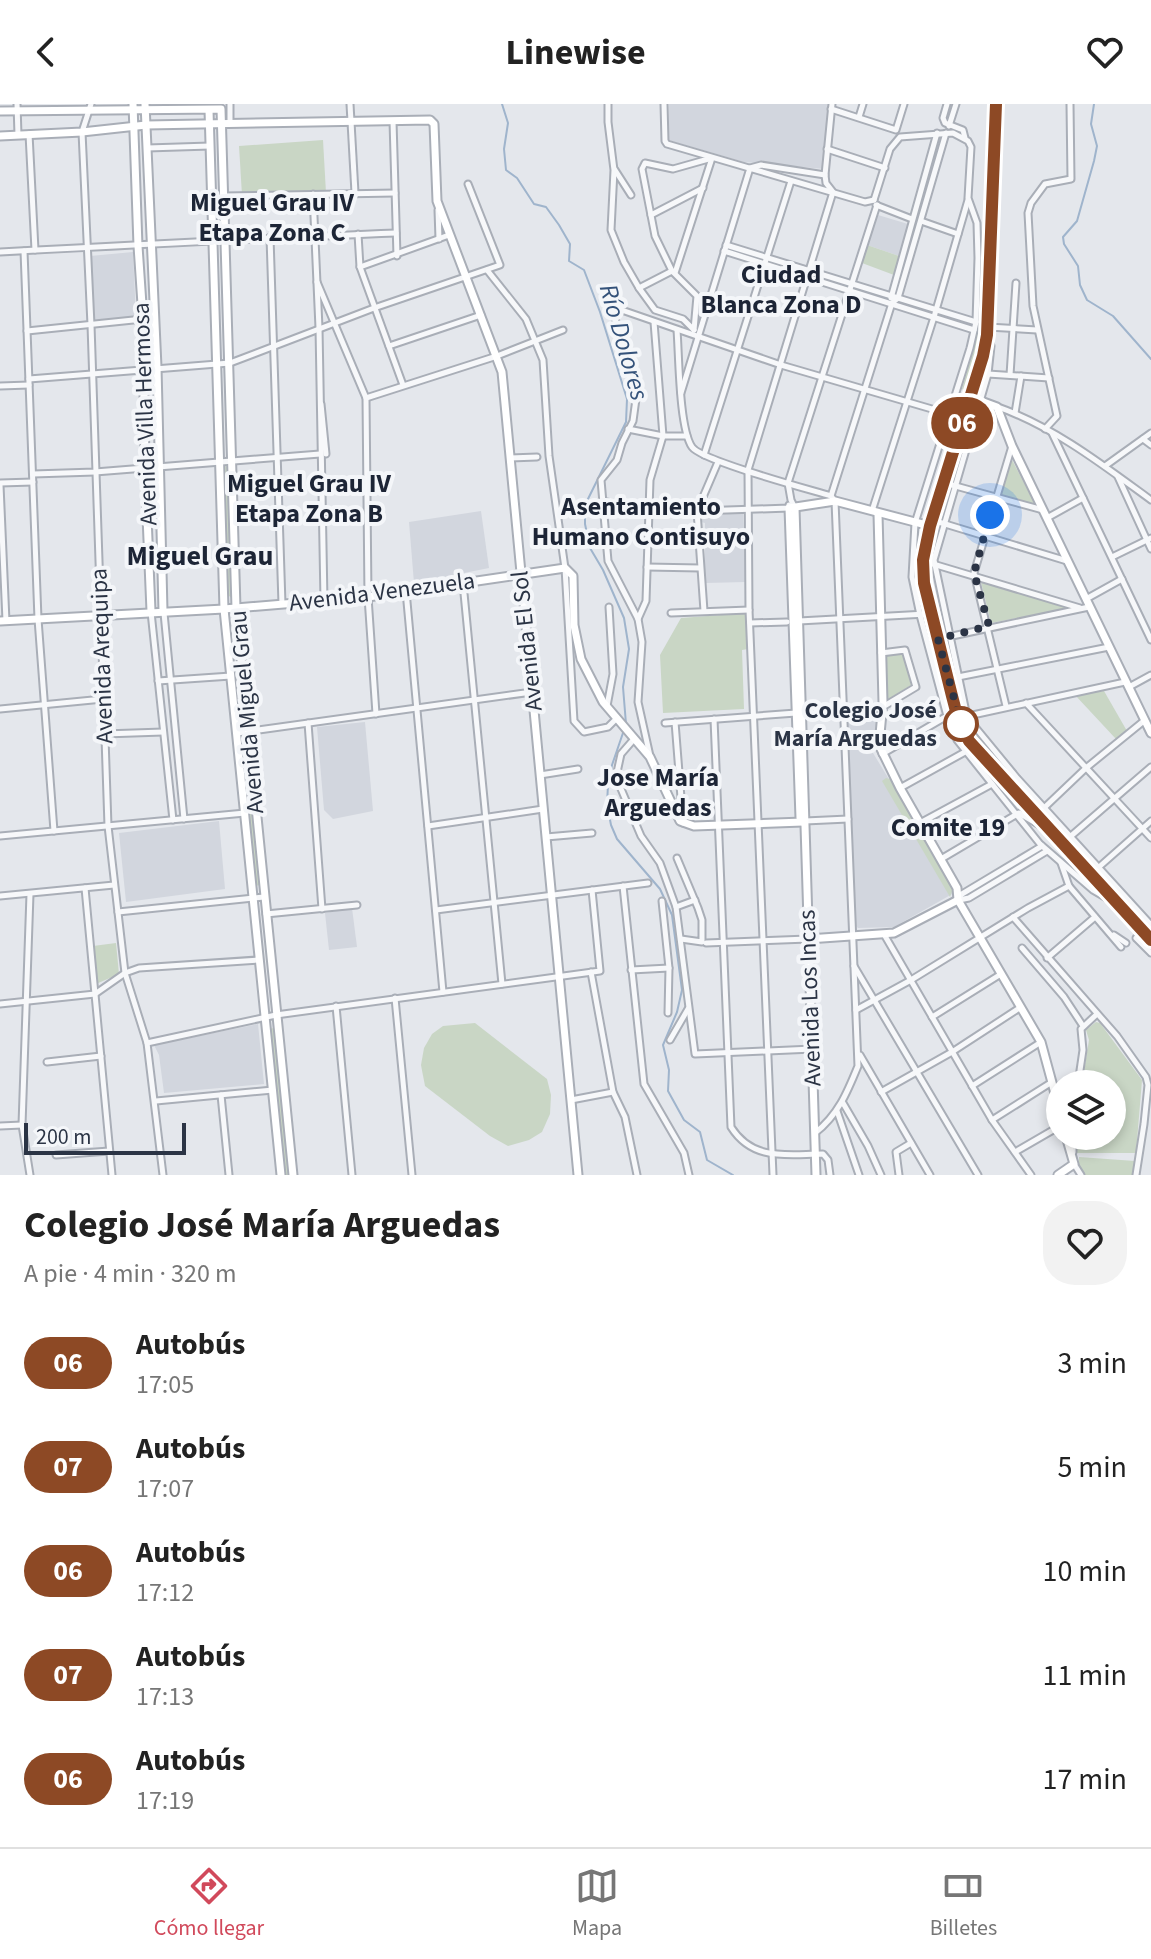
<!DOCTYPE html>
<html lang="es">
<head>
<meta charset="utf-8">
<style>
  body { margin:0; font-family:"Source Sans 3",sans-serif; background:#f2f2f2; color:#222; height:100vh; display:flex; flex-direction:column; font-size:30px; white-space:nowrap }
  * { box-sizing:border-box; margin:0 }
  p { font-size:26px; color:#767676 }
  .icon { flex:none; width:44px; height:44px; fill:none; stroke:currentColor; stroke-width:2; stroke-linecap:round; stroke-linejoin:round }
  .map { position:relative; height:1071px; overflow:hidden }
  .side { display:flex; flex-direction:column; background:#fff; flex:1 }
  .side>* { flex:none }
  .badge { padding:0 16px; border-radius:26px; font-size:28px; line-height:52px }
  .buttons { position:absolute; left:1046px; top:966px; display:grid; gap:16px }
  .buttons a { display:grid; place-items:center; width:80px; height:80px; border-radius:50%; background:#fff; box-shadow:0 4px 12px #0003; font-size:40px }
  .scale { position:absolute; left:24px; bottom:20px; width:162px; box-sizing:border-box; padding-left:8px; border:4px solid #2b3445; border-top:0; font-size:22px; line-height:28px; white-space:nowrap; color:#2b3445; -webkit-text-stroke:6px #f4f6f9; paint-order:stroke }
  .you { position:absolute; width:40px; height:40px; margin:-20px; border:6px solid #fff; border-radius:50%; background:#1a73e8; box-shadow:0 0 0 12px #1a73e833 }
  .map>.badge { position:absolute; translate:-50% -50%; box-shadow:0 0 0 4px #fff }
  .round { display:grid; place-items:center; flex:none; width:84px; height:84px; border-radius:32px; background:#f2f2f2 }
  .head { display:flex; align-items:center; justify-content:space-between; height:136px; padding:0 24px }
  h1 { font-size:38px; font-weight:700; line-height:60px }
  ul { padding:0; list-style:none }
  li { display:flex; align-items:center; gap:24px; height:104px; padding:0 24px }
  li div { flex:1 }
  li b { display:block; font-size:30px }
  li em { font-style:normal }
  li .badge { min-width:88px; font-weight:700; text-align:center }
  header { display:flex; justify-content:space-between; align-items:center; height:104px; padding:0 24px; background:#fff; font-size:36px; font-weight:700 }
  .tab-bar { display:flex; justify-content:space-around; align-items:center; height:112px; border-top:2px solid #e0e0e0; background:#fff; font-size:22px; color:#767676 }
  .tab-bar a { display:grid; justify-items:center; gap:4px }
  .tab-bar .selected { color:#d1495b }
  .map>svg:first-child { display:block }
  .built { fill:#d2d6de }
  .green { fill:#c9d6c5 }
  .lines { fill:none; stroke-linecap:round; stroke-linejoin:round }
  .stream { stroke:#9fb4cc; stroke-width:2 }
  .street-casing { stroke:#a9aeb7; stroke-width:9 }
  .secondary-casing { stroke:#a9aeb7; stroke-width:11 }
  .primary-casing { stroke:#a3abb8; stroke-width:12 }
  .street { stroke:#f7f8fa; stroke-width:5 }
  .secondary { stroke:#fff; stroke-width:7 }
  .primary { stroke:#fff; stroke-width:8 }
  .line-casing { stroke:#fff; stroke-width:18 }
  .line { stroke:#8d4925; stroke-width:12 }
  .walk { stroke:#2b3445; stroke-width:8; stroke-dasharray:0 14.4 }
  .stop-dot { fill:#fff; stroke:#8d4925; stroke-width:4 }
  .labels { text-anchor:middle; dominant-baseline:central; stroke-width:8; stroke-linejoin:round; paint-order:stroke }
  .street-label { font-size:24px; fill:#2b3445; stroke:#f4f6f9 }
  .stop-label { font-size:24px; font-weight:bold; fill:#2b3445; stroke:#f4f6f9; text-anchor:end }
  .neighbourhood-label { font-size:26px; font-weight:bold; fill:#1d2536; stroke:#f4f6f9 }
  .water-label { font-size:26px; font-style:italic; fill:#34527a; stroke:#f4f6f9 }
  .quarter-label { font-size:28px; font-weight:bold; fill:#1d2536; stroke:#f4f6f9 }
</style>
</head>
<body>
<header><svg class="icon" aria-label="back" viewBox="0 0 24 24"><path d="M15 5l-7 7 7 7"/></svg>Linewise<svg class="icon" aria-label="heart" viewBox="0 0 24 24"><path d="M12 20l-8-8c-3-5 5-10 8-4 3-6 11-1 8 4z"/></svg></header>
<div class="map">
<svg width="1151" height="1071" viewBox="0 0 1151 1071">
  <rect width="100%" height="100%" fill="#e4e7ec"/>
  <g class="built">
    <polygon points="669,0 828,0 824,65 744,58 668,36"/>
    <polygon points="878,111 908,120 899,152 867,141"/>
    <polygon points="133,148 136,213 94,216 90,152"/>
    <polygon points="481,407 489,464 414,479 409,418"/>
    <polygon points="743,409 746,478 705,479 705,419 701,418 701,412"/>
    <polygon points="877,612 873,649 923,731 954,789 894,823 858,824 856,822 847,615"/>
    <polygon points="365,618 373,707 333,715 324,706 317,623"/>
    <polygon points="219,717 225,785 126,798 119,729"/>
    <polygon points="352,804 357,843 329,846 325,809"/>
    <polygon points="258,920 264,980 164,989 159,951 154,941"/>
  </g>
  <g class="green">
    <polygon points="323,36 326,89 242,91 239,42"/>
    <path d="M982,134L986,136C985,188 985,237 967,287L962,285L977,233Z"/>
    <polygon points="867,141 899,152 894,171 862,159"/>
    <polygon points="1010,352 1036,402 999,391"/>
    <polygon points="223,361 229,364 234,491 232,494 226,490"/>
    <polygon points="981,478 1068,504 991,519"/>
    <polygon points="747,509 748,545 742,546 744,605 663,609 660,551 681,514"/>
    <polygon points="943,535 947,536 964,610 1005,663 989,656 964,619 942,538"/>
    <polygon points="903,549 911,581 887,596 885,552"/>
    <polygon points="1104,587 1127,627 1116,635 1075,591"/>
    <polygon points="247,638 261,781 254,782 240,639"/>
    <polygon points="886,674 890,675 953,785 950,793 882,677"/>
    <polygon points="116,839 119,870 96,880 93,842"/>
    <polygon points="1096,918 1100,919 1142,976 1136,1049 1077,1049 1076,1032 1112,1032 1112,980 1082,980 1089,936 1086,926"/>
    <polygon points="475,919 547,975 551,991 550,1010 542,1028 529,1036 508,1042 490,1032 425,982 421,961 424,944 432,930 443,922"/>
    <polygon points="274,924 290,1071 284,1071 269,925"/>
    <polygon points="1079,1053 1135,1057 1133,1071 1084,1071 1079,1062"/>
  </g>
  <g class="lines">
    <g class="stream">
      <polyline points="502,0 508,19 504,45 506,66 517,74 534,100 546,103 559,121 570,140 569,157 584,166 600,208 627,295 626,318 585,401 585,420 590,444 603,466 624,514 629,545 623,583 626,620"/>
      <polyline points="1094,0 1091,20 1097,42 1094,57 1077,117 1063,133 1064,140 1078,162 1080,181 1087,196 1113,212 1151,255"/>
      <polyline points="624,626 612,661 608,681 607,700 611,721 617,735 660,785 672,811 682,886 677,908 663,941 669,966 668,987 684,1016 700,1028 707,1056 733,1071"/>
    </g>
    <defs>
      <g id="street">
        <polyline points="17,0 18,31"/>
        <polyline points="91,0 82,28 91,221 108,722 125,869 147,939 163,1071"/>
        <polyline points="350,0 355,89"/>
        <polyline points="608,0 608,18 614,66 611,126 624,158 639,184 655,206 683,215 694,226"/>
        <polyline points="664,0 665,37 667,40 865,98 874,96"/>
        <polyline points="947,0 943,14 945,19 963,26 965,34"/>
        <polyline points="831,5 896,26 904,0"/>
        <polyline points="859,13 863,0"/>
        <polyline points="393,17 397,152"/>
        <polyline points="230,19 230,0"/>
        <polyline points="949,22 956,0"/>
        <polyline points="29,30 35,146"/>
        <polyline points="147,44 210,42"/>
        <polyline points="827,45 885,64"/>
        <polyline points="615,66 631,91"/>
        <polyline points="825,71 832,0"/>
        <polyline points="313,90 319,224 324,497"/>
        <polyline points="224,92 395,89"/>
        <polyline points="874,96 890,45 900,33 953,29 968,37 971,43 968,94 977,119 978,154 976,218 970,244 915,419 912,473 920,511 947,612 957,636 1040,740 1093,786 1117,800"/>
        <polyline points="876,101 912,115"/>
        <polyline points="438,106 439,135"/>
        <polyline points="651,111 703,84"/>
        <polyline points="921,117 958,130"/>
        <polyline points="358,130 360,163 403,281"/>
        <polyline points="270,133 282,500"/>
        <polyline points="726,141 976,218"/>
        <polyline points="24,147 38,515 54,727"/>
        <polyline points="724,147 974,226"/>
        <path d="M0,148C132,141 264,134 396,129"/>
        <polyline points="360,163 449,131"/>
        <polyline points="487,166 526,215 543,256 549,352 565,464 574,617 584,628 608,623 617,614"/>
        <polyline points="675,169 712,54"/>
        <polyline points="317,178 366,294 368,493 376,610"/>
        <polyline points="639,184 672,167"/>
        <polyline points="891,194 937,29"/>
        <polyline points="612,203 636,295 633,317 622,339 617,356 601,376 608,457 638,515 642,538 638,598 650,652"/>
        <polyline points="613,203 781,261 949,310"/>
        <polyline points="988,223 1037,226"/>
        <path d="M677,226C679,251 679,324 692,343C702,357 808,385 831,392L835,397L858,962C847,989 838,1011 815,1029"/>
        <polyline points="694,226 697,192 672,167 655,132 642,65 645,59 673,65 712,54"/>
        <polyline points="27,227 143,215"/>
        <polyline points="987,232 991,242 988,270 934,456 966,608 976,624 1017,674 1151,821"/>
        <polyline points="389,242 481,211"/>
        <polyline points="988,270 1049,274"/>
        <polyline points="1010,271 1016,179"/>
        <polyline points="29,275 230,259 374,204 500,161 468,80"/>
        <polyline points="0,282 29,281"/>
        <polyline points="681,289 750,64 761,61 825,71 826,79 833,88 748,366 749,506 773,1071"/>
        <polyline points="366,294 497,252 563,226"/>
        <polyline points="321,300 326,350"/>
        <path d="M998,303C1054,323 1103,361 1151,396"/>
        <polyline points="1015,309 1021,272"/>
        <polyline points="628,325 663,332 687,332"/>
        <polyline points="1045,325 1057,312 1033,202 1028,109 1031,99 1045,80 1071,75 1070,0"/>
        <polyline points="1052,329 1151,536"/>
        <polyline points="1143,335 1151,341"/>
        <polyline points="704,351 791,77"/>
        <polyline points="510,354 537,353"/>
        <polyline points="1105,362 1151,329"/>
        <polyline points="33,370 95,368 320,350"/>
        <polyline points="1118,373 1151,445"/>
        <polyline points="0,379 33,378"/>
        <polyline points="0,381 6,517"/>
        <polyline points="952,381 1043,406"/>
        <polyline points="831,392 892,199 898,194 946,29"/>
        <polyline points="601,397 649,406"/>
        <polyline points="795,404 791,396 788,379 877,101"/>
        <polyline points="697,407 789,404 789,401"/>
        <polyline points="872,407 934,213 968,96"/>
        <polyline points="1047,414 1083,394"/>
        <polyline points="932,416 1067,457"/>
        <polyline points="1112,453 1151,434"/>
        <polyline points="933,460 1080,504"/>
        <polyline points="647,463 700,464"/>
        <polyline points="463,479 502,880"/>
        <polyline points="406,487 443,888"/>
        <polyline points="1086,495 1122,475"/>
        <polyline points="704,507 697,407 718,358"/>
        <polyline points="151,508 173,716"/>
        <polyline points="164,509 184,715"/>
        <polyline points="671,509 749,506"/>
        <polyline points="638,515 646,497 650,376 663,332 654,218"/>
        <polyline points="799,517 926,510 933,514"/>
        <polyline points="750,519 787,518"/>
        <polyline points="938,535 1089,503"/>
        <polyline points="958,573 1109,543"/>
        <polyline points="158,577 231,572"/>
        <polyline points="1129,583 1151,571"/>
        <polyline points="1026,599 1151,734"/>
        <polyline points="607,602 613,570 609,503"/>
        <polyline points="1006,602 974,469 1012,342"/>
        <polyline points="0,605 103,595"/>
        <polyline points="803,609 844,609 881,604 916,583 905,546 881,549"/>
        <polyline points="968,612 1125,578"/>
        <path d="M714,615L731,1023C753,1058 788,1050 823,1050L828,1056L830,1071"/>
        <polyline points="675,618 683,719"/>
        <polyline points="308,619 322,805"/>
        <polyline points="665,619 796,609"/>
        <polyline points="237,629 532,588"/>
        <polyline points="104,630 163,628"/>
        <polyline points="634,635 621,650 616,673 641,732 660,759 676,803 695,950 813,945"/>
        <polyline points="882,650 947,612"/>
        <polyline points="992,660 1011,670"/>
        <polyline points="540,671 578,665"/>
        <polyline points="900,684 965,648"/>
        <polyline points="1044,704 1086,664 1145,616"/>
        <polyline points="805,717 848,715"/>
        <polyline points="920,719 992,680"/>
        <polyline points="428,722 543,705"/>
        <polyline points="0,732 245,709"/>
        <polyline points="1071,732 1151,663"/>
        <polyline points="546,733 592,729"/>
        <polyline points="677,754 698,804 702,816 702,838 681,835"/>
        <polyline points="941,755 1019,709 1046,725"/>
        <polyline points="1061,759 1069,782 1121,843"/>
        <polyline points="1099,763 1151,717"/>
        <polyline points="623,782 644,980 684,1049 689,1071"/>
        <polyline points="85,784 112,1071"/>
        <polyline points="0,792 114,781"/>
        <polyline points="958,795 962,790 1042,742"/>
        <polyline points="959,796 969,794 1047,747"/>
        <polyline points="662,797 669,864 668,909"/>
        <polyline points="676,803 695,796"/>
        <polyline points="436,806 648,779"/>
        <polyline points="118,808 264,793"/>
        <polyline points="266,810 357,801"/>
        <polyline points="1013,813 1117,932 1146,973 1148,981 1144,1020 1136,1071"/>
        <polyline points="1114,831 1126,839"/>
        <polyline points="885,832 992,1016 1031,1071"/>
        <polyline points="1136,834 1151,849"/>
        <polyline points="706,839 808,835"/>
        <polyline points="1022,844 1064,893 1083,922"/>
        <polyline points="1047,854 1095,813"/>
        <polyline points="854,862 978,1071"/>
        <polyline points="631,866 669,864"/>
        <polyline points="591,868 613,988 625,1013 637,1071"/>
        <polyline points="395,894 412,1071"/>
        <polyline points="0,900 95,890 125,869 139,864 258,856"/>
        <polyline points="336,902 352,1071"/>
        <polyline points="856,906 911,876 1028,804 1069,782"/>
        <polyline points="932,913 1001,870"/>
        <polyline points="670,936 688,905"/>
        <polyline points="147,939 276,911 600,867 592,786"/>
        <polyline points="860,951 930,1071"/>
        <polyline points="47,958 101,952"/>
        <polyline points="1078,980 1083,946 1081,925 1097,910"/>
        <polyline points="972,982 1041,938"/>
        <polyline points="881,988 952,948 1021,903"/>
        <polyline points="221,991 229,1071"/>
        <polyline points="571,996 613,988"/>
        <polyline points="156,997 273,986"/>
        <polyline points="843,999 868,1042 881,1071"/>
        <polyline points="837,1007 859,1071"/>
        <polyline points="992,1016 1052,978"/>
        <polyline points="0,1022 22,1021"/>
        <polyline points="1015,1048 1060,1022"/>
        <polyline points="1073,1048 1073,1032"/>
        <polyline points="56,1051 109,1047"/>
        <polyline points="1074,1060 1081,1071"/>
        <polyline points="30,1071 22,1021 30,790"/>
        <polyline points="899,1071 896,1048 911,1039"/>
      </g>
      <g id="secondary">
        <polyline points="133,0 138,142 143,215 145,365 151,507"/>
        <polyline points="145,0 157,263 163,507"/>
        <polyline points="209,6 224,505 281,1071"/>
        <polyline points="0,7 221,5 236,504 293,1071"/>
        <polyline points="0,32 82,28 146,21 430,16 434,20 437,97 502,268 578,1071"/>
        <polyline points="970,293 997,303 1012,342 1151,629"/>
        <polyline points="795,404 816,1071"/>
        <polyline points="878,410 883,598 879,641 900,684 957,784 958,796 1041,938 1060,1008"/>
        <polyline points="0,517 224,505 368,493 565,464 573,472 574,521 581,555 603,598 650,653 680,717 694,722 803,718"/>
        <polyline points="803,718 800,714 789,404 835,397 930,422"/>
        <polyline points="808,835 894,829 958,796"/>
        <polyline points="1058,1071 1074,1060 1066,1032"/>
      </g>
      <polyline id="primary" points="996,0 987,231 983,252 930,422 923,456 924,479 952,592 957,611 969,637 1151,836"/>
    </defs>
    <use href="#street" class="street-casing"/>
    <use href="#secondary" class="secondary-casing"/>
    <use href="#primary" class="primary-casing"/>
    <use href="#street" class="street"/>
    <use href="#secondary" class="secondary"/>
    <use href="#primary" class="primary"/>
  </g>
  <g class="lines">
    <defs>
      <polyline id="line" points="996,0 987,231 983,252 930,422 923,456 924,479 952,592 957,611 969,637 1151,836"/>
    </defs>
    <use href="#line" class="line-casing"/>
    <use href="#line" class="line"/>
    <polyline class="walk" points="961,620 938,535 989,522 974,469 990,411"/>
  </g>
  <circle class="stop-dot" cx="961" cy="620" r="16"/>
  <g class="labels">
    <g class="street-label">
      <text transform="translate(145 310) rotate(-92)">Avenida Villa Hermosa</text>
      <text transform="translate(382 488) rotate(-7)">Avenida Venezuela</text>
      <text transform="translate(527 537) rotate(-96)">Avenida El Sol</text>
      <text transform="translate(102 552) rotate(-92)">Avenida Arequipa</text>
      <text transform="translate(247 608) rotate(-95)">Avenida Miguel Grau</text>
      <text transform="translate(810 894) rotate(-92)">Avenida Los Incas</text>
    </g>
    <g class="stop-label">
      <text x="937" y="606">Colegio José<tspan x="937" dy="28">María Arguedas</tspan></text>
    </g>
    <g class="neighbourhood-label">
      <text x="272" y="98">Miguel Grau IV<tspan x="272" dy="30">Etapa Zona C</tspan></text>
      <text x="781" y="170">Ciudad<tspan x="781" dy="30">Blanca Zona D</tspan></text>
      <text x="309" y="379">Miguel Grau IV<tspan x="309" dy="30">Etapa Zona B</tspan></text>
      <text x="641" y="402">Asentamiento<tspan x="641" dy="30">Humano Contisuyo</tspan></text>
      <text x="658" y="673">Jose María<tspan x="658" dy="30">Arguedas</tspan></text>
      <text x="948" y="723">Comite 19</text>
    </g>
    <g class="water-label">
      <text transform="translate(624 238) rotate(74)">Río Dolores</text>
    </g>
    <g class="quarter-label">
      <text x="200" y="452">Miguel Grau</text>
    </g>
  </g>
</svg>
<div class="buttons">
<a><svg class="icon" aria-label="layers" viewBox="0 0 24 24"><path d="M12 4l9 5-9 5-9-5zM3 14l9 5 9-5"/></svg></a>
</div>
<div class="scale">200 m</div>
<div class="you" style="left:990px;top:411px"></div>
<b class="badge" style="left:962px;top:319px;background:#8d4925;color:#fff">06</b>
</div>
<section class="side">
<div class="head"><div><h1>Colegio José María Arguedas</h1><p>A pie · 4 min · 320 m</p></div><a class="round"><svg class="icon" aria-label="heart" viewBox="0 0 24 24"><path d="M12 20l-8-8c-3-5 5-10 8-4 3-6 11-1 8 4z"/></svg></a></div>
<ul>
<li><span class="badge" style="background:#8d4925;color:#fff">06</span><div><b>Autobús</b><p>17:05</p></div><em>3 min</em></li>
<li><span class="badge" style="background:#8d4925;color:#fff">07</span><div><b>Autobús</b><p>17:07</p></div><em>5 min</em></li>
<li><span class="badge" style="background:#8d4925;color:#fff">06</span><div><b>Autobús</b><p>17:12</p></div><em>10 min</em></li>
<li><span class="badge" style="background:#8d4925;color:#fff">07</span><div><b>Autobús</b><p>17:13</p></div><em>11 min</em></li>
<li><span class="badge" style="background:#8d4925;color:#fff">06</span><div><b>Autobús</b><p>17:19</p></div><em>17 min</em></li>
</ul>
</section>
<nav class="tab-bar">
<a class="selected"><svg class="icon" aria-label="directions" viewBox="0 0 24 24"><path d="M12 3l9 9-9 9-9-9zM9 14v-3h6M13 9l2 2-2 2"/></svg>Cómo llegar</a>
<a><svg class="icon" aria-label="map" viewBox="0 0 24 24"><path d="M3 6l6-2 6 2 6-2v14l-6 2-6-2-6 2zM9 4v14M15 6v14"/></svg>Mapa</a>
<a><svg class="icon" aria-label="tickets" viewBox="0 0 24 24"><path d="M3 7h18v10H3zM15 7v10"/></svg>Billetes</a>
</nav>
</body>
</html>
